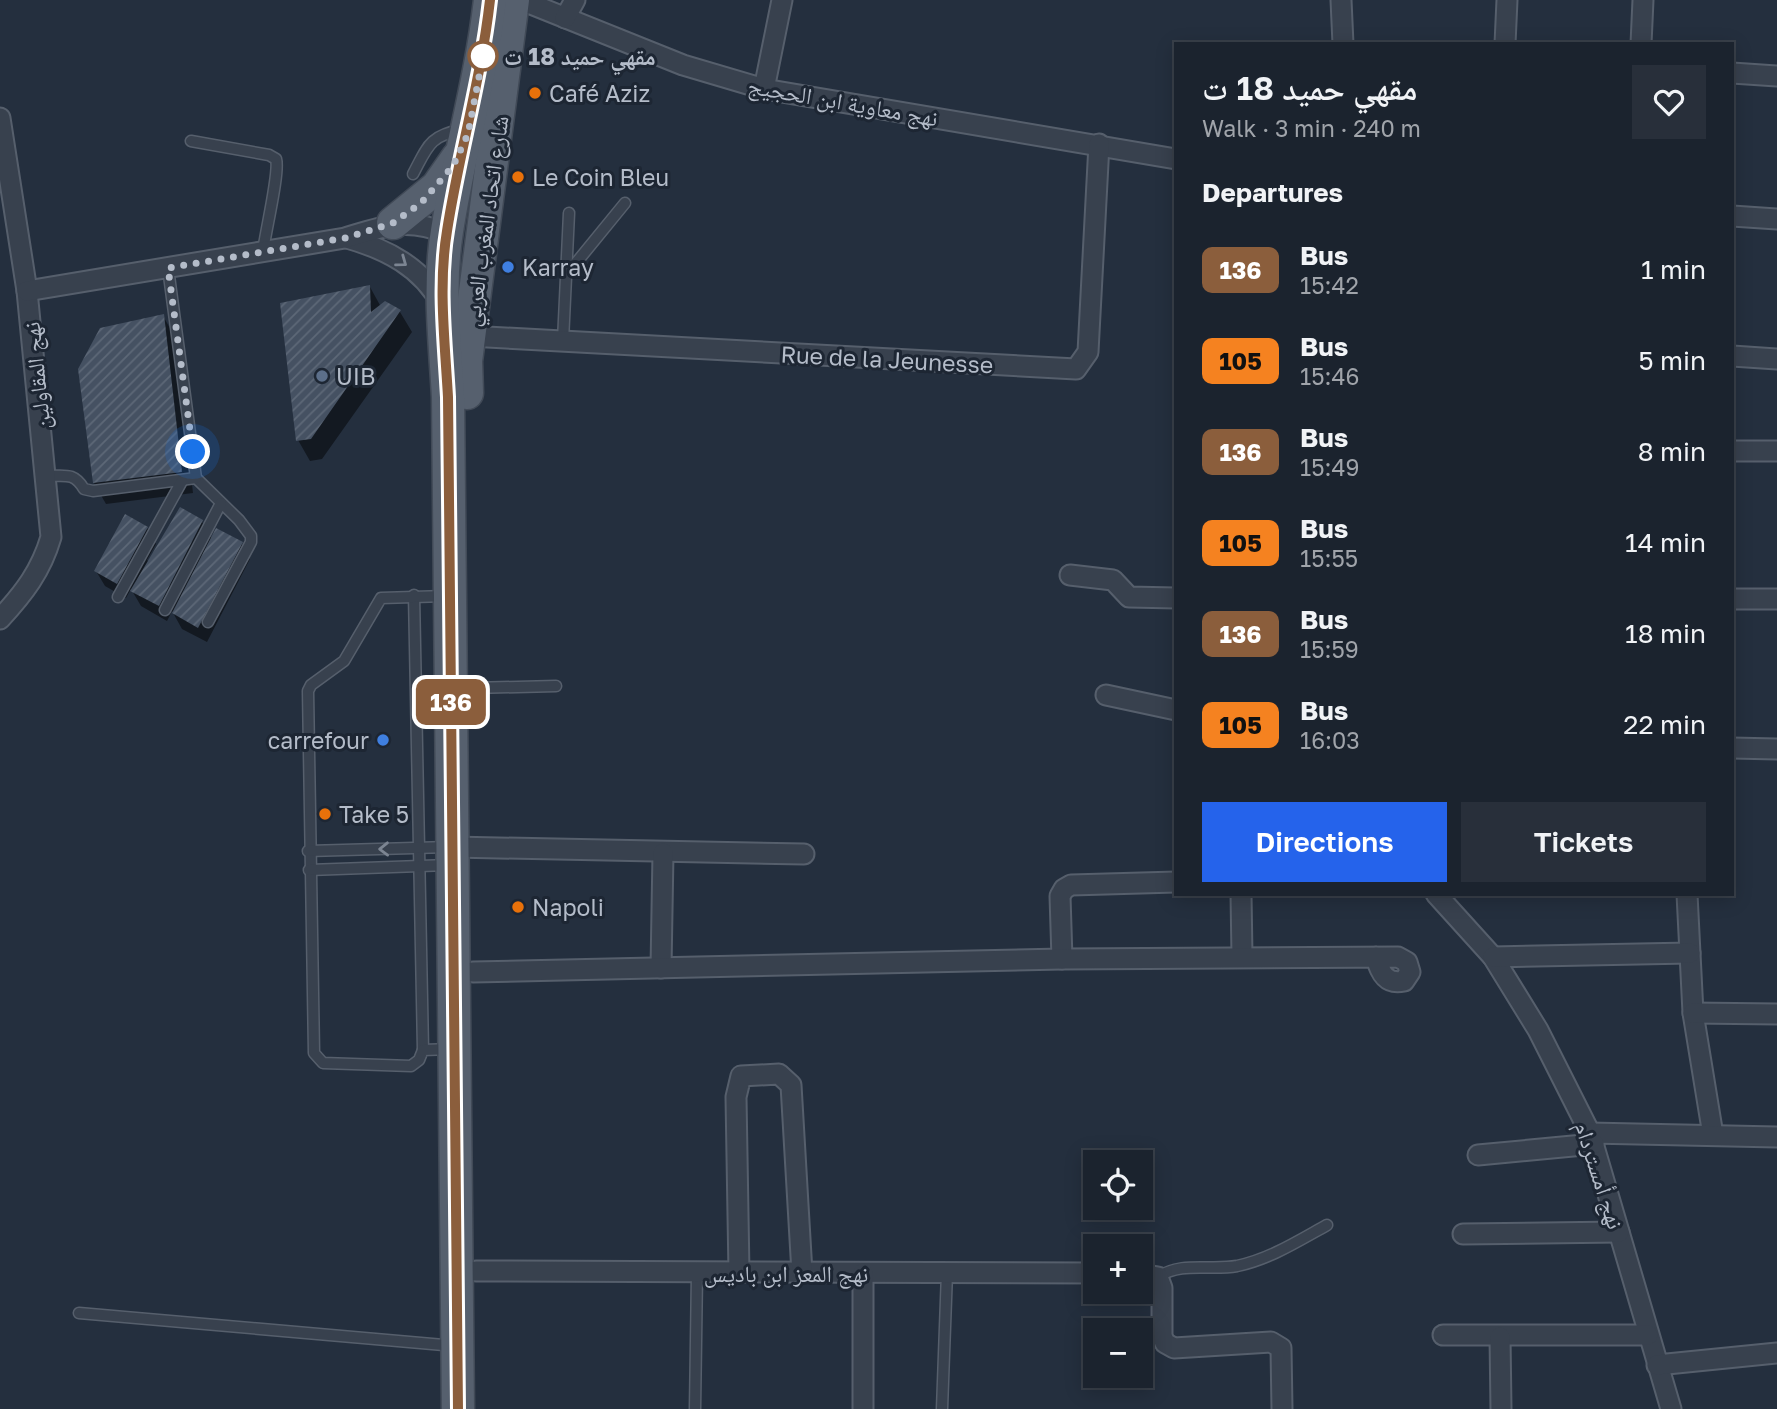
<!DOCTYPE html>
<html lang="en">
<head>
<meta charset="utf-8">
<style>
  body { margin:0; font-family:"Golos Text","Noto Naskh Arabic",sans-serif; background:#282f3a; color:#f1f3f6; height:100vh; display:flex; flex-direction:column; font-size:26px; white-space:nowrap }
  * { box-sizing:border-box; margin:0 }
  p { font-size:23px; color:#a0a4aa }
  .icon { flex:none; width:38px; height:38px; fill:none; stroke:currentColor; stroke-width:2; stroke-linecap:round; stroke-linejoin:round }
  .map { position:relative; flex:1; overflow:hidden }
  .sheet { position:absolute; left:1174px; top:42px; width:560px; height:854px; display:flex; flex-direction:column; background:#1b232e; border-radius:0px; box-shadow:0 4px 18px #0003,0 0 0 2px #39404a }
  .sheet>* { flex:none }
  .badge { padding:0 14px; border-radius:10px; font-size:24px; line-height:46px }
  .controls { position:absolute; left:1083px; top:1150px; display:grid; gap:14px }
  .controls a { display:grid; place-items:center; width:70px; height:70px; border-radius:0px; background:#1b232e; box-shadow:0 4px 18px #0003,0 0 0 2px #39404a; font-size:35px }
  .you { position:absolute; width:35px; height:35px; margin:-18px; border:5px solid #fff; border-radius:50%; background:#1a73e8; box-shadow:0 0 0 10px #1a73e833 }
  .map>.badge { position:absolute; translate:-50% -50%; box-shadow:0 0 0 4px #fff }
  h2 { padding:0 28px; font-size:26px; line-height:63px }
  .round { display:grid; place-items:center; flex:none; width:74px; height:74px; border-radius:0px; background:#282f3a }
  .summary { display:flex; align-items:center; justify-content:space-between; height:119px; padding:0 28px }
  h1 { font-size:33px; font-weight:600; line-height:52px }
  .cta { display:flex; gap:14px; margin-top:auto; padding:14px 28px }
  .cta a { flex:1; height:80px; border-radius:0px; background:#2563eb; color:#fff; font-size:28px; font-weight:600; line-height:80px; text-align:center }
  .cta a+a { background:#282f3a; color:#f1f3f6 }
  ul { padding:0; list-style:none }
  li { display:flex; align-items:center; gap:21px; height:91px; padding:0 28px }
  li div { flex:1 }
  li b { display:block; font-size:26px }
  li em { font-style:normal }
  li .badge { min-width:77px; font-weight:700; text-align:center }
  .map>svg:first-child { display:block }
  .shadow { fill:#0007 }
  .building { fill:url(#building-hatch) }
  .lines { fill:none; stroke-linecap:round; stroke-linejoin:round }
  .service-casing { stroke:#565f6c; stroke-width:13 }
  .minor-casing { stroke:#565f6c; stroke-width:23 }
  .primary-casing { stroke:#414a57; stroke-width:35 }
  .service { stroke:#38414e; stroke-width:10 }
  .minor { stroke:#38414e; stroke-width:19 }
  .primary { stroke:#56606e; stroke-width:32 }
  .oneway { stroke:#7c8592 }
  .line-casing { stroke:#fff; stroke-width:16 }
  .line { stroke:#8b5e3c; stroke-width:10 }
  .walk { stroke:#b4bcc9; stroke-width:7; stroke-dasharray:0 12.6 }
  .stop-dot { fill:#fff; stroke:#8b5e3c; stroke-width:3.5 }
  .food-dot { fill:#e8710a; stroke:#1d2633; stroke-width:2.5 }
  .shop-dot { fill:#3f7fe0; stroke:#1d2633; stroke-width:2.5 }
  .service-dot { fill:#5c6f8a; stroke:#1d2633; stroke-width:2.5 }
  .labels { text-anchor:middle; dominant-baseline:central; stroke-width:6; stroke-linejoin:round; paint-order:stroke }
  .stop-label { font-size:23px; font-weight:bold; fill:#b4bcc9; stroke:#1d2633; text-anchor:start }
  .poi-label { font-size:23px; fill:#b4bcc9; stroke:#1d2633; text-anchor:start }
  .street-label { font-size:23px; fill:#b4bcc9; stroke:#1d2633 }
</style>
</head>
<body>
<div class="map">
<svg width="1777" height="1409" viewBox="0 0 1777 1409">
  <defs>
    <pattern id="building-hatch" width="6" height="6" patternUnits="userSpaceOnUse" patternTransform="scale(1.75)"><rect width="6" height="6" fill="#455162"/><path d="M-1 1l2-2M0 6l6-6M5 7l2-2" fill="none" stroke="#5d6877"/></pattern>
  </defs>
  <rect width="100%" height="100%" fill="#242f3e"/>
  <g class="shadow">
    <polygon points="370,287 381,307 385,304 400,312 412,332 322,459 310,461 298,440"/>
    <polygon points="163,316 175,337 193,493 106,504 94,483"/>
    <polygon points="181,510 202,522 212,539 241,543 250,559 207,642 182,629 172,611 167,621 141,606 131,589 126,598 105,586 96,571 147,528 156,544 147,560 149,562"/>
  </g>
  <g class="building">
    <polygon points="370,285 371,312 385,301 401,310 311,439 296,441 280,303"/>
    <polygon points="164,314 182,472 93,483 78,369 100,328"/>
    <polygon points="180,507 203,520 159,606 130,591"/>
    <polygon points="125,514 148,527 117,584 94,571"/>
    <polygon points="216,528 243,542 198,628 172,613"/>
  </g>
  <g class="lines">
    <defs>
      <g id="service">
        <path d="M191,141L269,155L276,159C280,172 265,233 263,252"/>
        <path d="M413,174C427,148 429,135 462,130"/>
        <polyline points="168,268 196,478 239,520 251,536 251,542 208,622"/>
        <polyline points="567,274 625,203"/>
        <polyline points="563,341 569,213"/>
        <path d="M47,476C65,476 74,472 84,489L93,491L196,478"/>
        <polyline points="414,595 423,1050"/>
        <polyline points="446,596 381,598 344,661 311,685 308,691 314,1053 323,1063 411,1066 419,1060 423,1050 451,1049"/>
        <polyline points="118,597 182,481"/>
        <polyline points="165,610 221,503"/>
        <polyline points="471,688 556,686"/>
        <polyline points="308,851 449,847"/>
        <polyline points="309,870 448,865"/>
        <path d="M1158,1277C1182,1261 1210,1271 1237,1266C1270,1259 1298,1241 1327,1225"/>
        <polyline points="79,1313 455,1346"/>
        <polyline points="695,1409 697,1273"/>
        <polyline points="942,1409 947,1272"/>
      </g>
      <g id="minor">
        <polyline points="521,0 683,65 764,89 1176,159"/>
        <polyline points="1341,0 1343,44"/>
        <polyline points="565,18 575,0"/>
        <polyline points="1505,44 1507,0"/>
        <polyline points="1641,44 1643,0"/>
        <polyline points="1732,73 1777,76"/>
        <polyline points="764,89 782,0"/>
        <path d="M0,118L27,291L51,537C41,571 24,593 0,619"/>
        <polyline points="1732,216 1777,219"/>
        <path d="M347,238C386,249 422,267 442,305"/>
        <path d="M27,291L345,238C384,226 407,217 446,233"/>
        <polyline points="469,336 1076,369 1088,352 1099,144"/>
        <polyline points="1732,356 1777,359"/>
        <polyline points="1732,451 1777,451"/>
        <polyline points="1070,575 1113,580 1129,597 1176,598"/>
        <polyline points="1732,599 1777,599"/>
        <polyline points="1106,695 1176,710"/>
        <polyline points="1732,748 1777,749"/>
        <polyline points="453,847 804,854"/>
        <polyline points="1241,894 1242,956"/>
        <polyline points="1436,894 1493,957 1538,1030 1590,1133 1671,1409"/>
        <polyline points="1687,894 1693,1013 1713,1135"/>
        <polyline points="1493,957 1690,953"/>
        <polyline points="1062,959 1060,896 1064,889 1071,885 1176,882"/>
        <polyline points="661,968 663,853"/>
        <path d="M473,972L1062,959L1398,957L1407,962L1410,972L1404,981C1386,985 1380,973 1376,957"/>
        <polyline points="1693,1013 1777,1014"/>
        <polyline points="1590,1133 1777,1137"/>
        <polyline points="1478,1155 1594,1144"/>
        <polyline points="1463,1234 1619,1232"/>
        <polyline points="476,1271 1096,1273"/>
        <polyline points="739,1273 736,1097 741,1076 779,1074 791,1085 802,1273"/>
        <polyline points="1141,1274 1158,1277 1162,1288 1162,1336 1165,1343 1174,1348 1271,1342 1281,1348 1282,1409"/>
        <polyline points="1443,1335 1648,1335"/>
        <polyline points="1500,1337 1501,1409"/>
        <polyline points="1657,1365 1777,1353"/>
        <polyline points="863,1409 863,1273"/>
      </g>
      <g id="primary">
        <polyline points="393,223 437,187 458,157"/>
        <polyline points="467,393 466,361 513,0"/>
        <path d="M458,1409L448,397C445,343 438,285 447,231C459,154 481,79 490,0"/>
      </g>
    </defs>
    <use href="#service" class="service-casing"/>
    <use href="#minor" class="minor-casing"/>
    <use href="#primary" class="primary-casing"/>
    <use href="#service" class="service"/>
    <use href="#minor" class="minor"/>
    <use href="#primary" class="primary"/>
  </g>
  <defs><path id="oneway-chevron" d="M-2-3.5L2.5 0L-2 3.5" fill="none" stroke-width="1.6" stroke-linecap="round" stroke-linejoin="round" transform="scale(1.75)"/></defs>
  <g class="oneway">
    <use href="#oneway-chevron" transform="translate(402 262) rotate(36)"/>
    <use href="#oneway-chevron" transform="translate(384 849) rotate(179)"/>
  </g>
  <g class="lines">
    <defs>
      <path id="line" d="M458,1409L448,397C445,343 438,285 447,231C459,153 481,80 490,0"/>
    </defs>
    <use href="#line" class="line-casing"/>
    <use href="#line" class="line"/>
    <polyline class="walk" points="193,452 168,268 345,238 393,223 421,203 453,166 468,134 484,51 483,56"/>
  </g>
  <circle class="stop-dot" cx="483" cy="56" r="14"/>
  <g class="food-dot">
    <circle cx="535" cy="93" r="7"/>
    <circle cx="518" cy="177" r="7"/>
    <circle cx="325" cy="814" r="7"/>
    <circle cx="518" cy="907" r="7"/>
  </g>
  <g class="shop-dot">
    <circle cx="508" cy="267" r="7"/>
    <circle cx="383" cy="740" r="7"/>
  </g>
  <circle class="service-dot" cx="322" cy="376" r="7"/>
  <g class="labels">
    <g class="stop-label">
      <text x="504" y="56">مقهي حميد 18 ت</text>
    </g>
    <g class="poi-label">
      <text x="549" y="93">Café Aziz</text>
      <text x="532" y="177">Le Coin Bleu</text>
      <text x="522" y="267">Karray</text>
      <text x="336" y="376">UIB</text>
      <text x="369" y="740" text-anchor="end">carrefour</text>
      <text x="339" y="814">Take 5</text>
      <text x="532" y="907">Napoli</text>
    </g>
    <g class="street-label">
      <text transform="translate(843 101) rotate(10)">نهج معاوية ابن الحجيج</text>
      <text transform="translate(485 221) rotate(-82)">شارع اتحاد المغرب العربي</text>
      <text transform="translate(887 359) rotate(3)">Rue de la Jeunesse</text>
      <text transform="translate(36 376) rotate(-96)">نهج المقاولين</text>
      <text transform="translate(1600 1175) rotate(72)">نهج أمستردام</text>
      <text x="786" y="1273">نهج المعز ابن باديس</text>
    </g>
  </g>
</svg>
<div class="controls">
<a><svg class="icon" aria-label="locate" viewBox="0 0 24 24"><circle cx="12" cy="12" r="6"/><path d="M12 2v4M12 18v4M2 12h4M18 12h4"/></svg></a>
<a>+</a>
<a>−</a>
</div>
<div class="you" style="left:193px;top:452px"></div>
<b class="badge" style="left:451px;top:702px;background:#8b5e3c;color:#fff">136</b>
<section class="sheet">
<div class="summary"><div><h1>مقهي حميد 18 ت</h1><p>Walk · 3 min · 240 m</p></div><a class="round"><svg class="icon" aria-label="heart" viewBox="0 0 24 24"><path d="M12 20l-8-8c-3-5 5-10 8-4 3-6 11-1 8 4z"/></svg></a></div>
<h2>Departures</h2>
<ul>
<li><span class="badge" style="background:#8b5e3c;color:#fff">136</span><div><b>Bus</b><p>15:42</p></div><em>1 min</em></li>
<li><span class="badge" style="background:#f58220;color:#111">105</span><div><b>Bus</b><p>15:46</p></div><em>5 min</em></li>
<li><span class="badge" style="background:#8b5e3c;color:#fff">136</span><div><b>Bus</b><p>15:49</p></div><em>8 min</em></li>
<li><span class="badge" style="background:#f58220;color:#111">105</span><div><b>Bus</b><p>15:55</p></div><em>14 min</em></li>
<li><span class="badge" style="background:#8b5e3c;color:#fff">136</span><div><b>Bus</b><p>15:59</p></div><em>18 min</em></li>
<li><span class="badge" style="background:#f58220;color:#111">105</span><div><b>Bus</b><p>16:03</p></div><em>22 min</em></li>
</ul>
<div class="cta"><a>Directions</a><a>Tickets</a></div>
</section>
</div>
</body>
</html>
